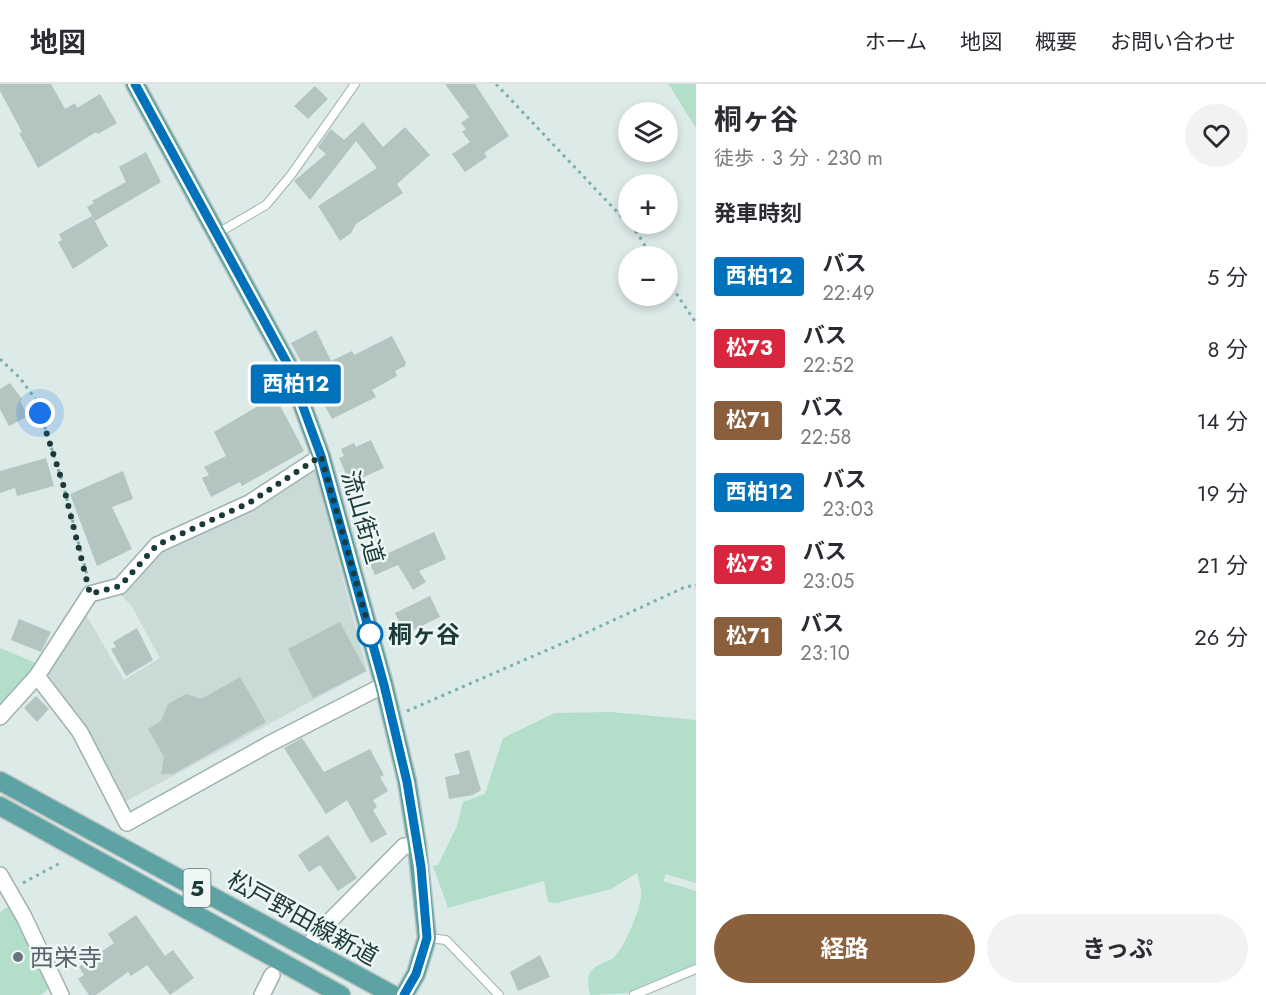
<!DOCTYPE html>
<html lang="ja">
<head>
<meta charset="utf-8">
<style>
  body { margin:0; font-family:Jost,"Noto Sans JP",sans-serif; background:#f2f2f3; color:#2b2b33; height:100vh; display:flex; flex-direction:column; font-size:22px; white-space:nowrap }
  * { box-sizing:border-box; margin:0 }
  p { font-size:20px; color:#7c7c81 }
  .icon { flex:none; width:33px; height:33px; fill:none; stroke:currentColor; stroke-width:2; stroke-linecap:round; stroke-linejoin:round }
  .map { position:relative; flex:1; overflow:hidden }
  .panel { display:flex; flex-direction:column; background:#fff; width:570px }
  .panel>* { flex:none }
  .badge { padding:0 12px; border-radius:4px; font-size:21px; line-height:39px }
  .controls { position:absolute; left:618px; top:18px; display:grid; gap:12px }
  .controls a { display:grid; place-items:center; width:60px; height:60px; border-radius:50%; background:#fff; box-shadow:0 3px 9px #0003; font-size:30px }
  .you { position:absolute; width:30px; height:30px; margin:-15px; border:4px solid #fff; border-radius:50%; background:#1a73e8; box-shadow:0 0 0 9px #1a73e833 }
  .map>.badge { position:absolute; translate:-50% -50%; box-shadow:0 0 0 3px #fff }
  h2 { padding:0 18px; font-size:22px; line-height:54px }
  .round { display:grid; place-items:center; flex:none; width:63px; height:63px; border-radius:32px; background:#f2f2f3 }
  .headline { display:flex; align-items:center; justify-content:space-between; height:102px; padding:0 18px }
  h1 { font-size:28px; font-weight:700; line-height:45px }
  .button { display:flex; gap:12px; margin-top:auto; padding:12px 18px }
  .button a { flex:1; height:69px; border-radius:36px; background:#8a613c; color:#fff; font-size:24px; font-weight:700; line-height:69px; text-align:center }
  .button a+a { background:#f2f2f3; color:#2b2b33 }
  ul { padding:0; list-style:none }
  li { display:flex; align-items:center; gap:18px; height:72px; padding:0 18px }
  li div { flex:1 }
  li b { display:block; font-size:22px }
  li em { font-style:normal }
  li .badge { min-width:66px; font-weight:700; text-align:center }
  header { display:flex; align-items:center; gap:36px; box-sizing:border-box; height:84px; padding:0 30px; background:#fff; border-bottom:2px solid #e1e1e2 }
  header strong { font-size:28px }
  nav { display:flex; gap:33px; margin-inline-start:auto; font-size:21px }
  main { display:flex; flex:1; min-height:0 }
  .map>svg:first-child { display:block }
  .built { fill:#cadad7 }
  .green { fill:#b3deca }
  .building { fill:#b2c5c1 }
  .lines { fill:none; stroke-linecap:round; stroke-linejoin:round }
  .lane-casing { stroke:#9fb2b0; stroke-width:10 }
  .street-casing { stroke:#9fb2b0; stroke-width:18 }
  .primary-casing { stroke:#bbc4c4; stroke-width:21 }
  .path { stroke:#7ab1ae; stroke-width:3; stroke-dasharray:3 4.5; stroke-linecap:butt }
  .lane { stroke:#fff; stroke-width:8 }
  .street { stroke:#fff; stroke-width:15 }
  .primary { stroke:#5da3a4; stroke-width:18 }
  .line-casing { stroke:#fff; stroke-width:14 }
  .line { stroke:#0072bc; stroke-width:9 }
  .walk { stroke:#1d3a3a; stroke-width:6; stroke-dasharray:0 10.8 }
  .stop-dot { fill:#fff; stroke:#0072bc; stroke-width:3 }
  .worship-dot { fill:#6b7280; stroke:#edf7f4; stroke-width:2 }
  .labels { text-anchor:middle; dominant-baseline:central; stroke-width:5; stroke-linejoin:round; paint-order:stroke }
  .shield { fill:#edf7f4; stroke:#5b7372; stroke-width:1.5 }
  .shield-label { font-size:22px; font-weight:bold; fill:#1d3a3a }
  .street-label { font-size:24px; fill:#1d3a3a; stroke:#edf7f4 }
  .stop-label { font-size:24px; font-weight:bold; fill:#1d3a3a; stroke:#edf7f4; text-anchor:start }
  .worship-label { font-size:24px; fill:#5b616d; stroke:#edf7f4; text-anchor:start }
</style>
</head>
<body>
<header>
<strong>地図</strong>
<nav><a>ホーム</a><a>地図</a><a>概要</a><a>お問い合わせ</a></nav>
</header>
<main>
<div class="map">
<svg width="696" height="911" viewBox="0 0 696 911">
  <rect width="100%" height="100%" fill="#dceae8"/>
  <polygon class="built" points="313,381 367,587 121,720 50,599 48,586 85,529 124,596 160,574 131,521 121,511 155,468"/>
  <g class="green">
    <polygon points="667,0 696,0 696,44 669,1"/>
    <polygon points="0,564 36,579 36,583 0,625"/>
    <path d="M611,628L696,636V799L666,790L663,797L696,807V881L628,909L590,911C581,875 607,884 617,870C628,855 638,830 641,813C642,806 639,796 637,789L611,805L556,819L548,818L544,797L448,824L433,782L438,781L457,742L463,718L485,710L503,654L555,629Z"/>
    <polygon points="11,821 22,842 48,905 41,911 0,911 0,828"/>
  </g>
  <g class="building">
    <polygon points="0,0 51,0 65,25 75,19 77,24 100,10 117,39 98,50 96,48 38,84 19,49 22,48 0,7"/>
    <polygon points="445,0 475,0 509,52 484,69 487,73 465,88 452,70 470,58 462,48 466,45 461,39 469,33"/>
    <polygon points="315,2 328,15 308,35 294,22"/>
    <polygon points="363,38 383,63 405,43 430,71 397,100 403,109 356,140 351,149 340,157 318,122 377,84 356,57 310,116 294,97 326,70 318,63 331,45 344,56"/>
    <polygon points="146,68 161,98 95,137 87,123 94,119 92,117 126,98 119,83"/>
    <polygon points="92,132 108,162 73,185 58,158 62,156 59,150"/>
    <polygon points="316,246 331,277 352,267 354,271 392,252 406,279 405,282 395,287 397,292 372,306 376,313 332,335 291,259"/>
    <polygon points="10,299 22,315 20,317 28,332 9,342 0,325 0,305"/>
    <polygon points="275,312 304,367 242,402 240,398 211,413 202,394 209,391 204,383 226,372 214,348"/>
    <polygon points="371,356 384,384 350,399 339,374 344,372 341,365 354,359 356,363"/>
    <polygon points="46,374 54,402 17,412 15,404 0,409 0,387"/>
    <polygon points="123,387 133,415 112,423 132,465 97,482 70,410"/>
    <polygon points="434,448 446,475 419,487 426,498 413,506 398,481 375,491 369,478"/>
    <polygon points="430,512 440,533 405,550 395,529"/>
    <polygon points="19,535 51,548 41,568 11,556"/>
    <polygon points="340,538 366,587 313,614 288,565"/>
    <polygon points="137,544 153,576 126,592 111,565 116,563 113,558"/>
    <polygon points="240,593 266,638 173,690 161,690 164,673 148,645 161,637 168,620 186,610 201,615"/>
    <polygon points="36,612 49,625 37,638 24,624"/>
    <polygon points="302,654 324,688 370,665 384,691 380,693 388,707 373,716 377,723 373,726 387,750 371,759 347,716 326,730 284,664"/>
    <polygon points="469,666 481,706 473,711 449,715 445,693 460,690 454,670"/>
    <polygon points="328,751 357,794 338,807 320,781 309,788 298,771"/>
    <polygon points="136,831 165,872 173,866 194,894 170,911 147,881 131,892 128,888 96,911 89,911 78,895 84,891 79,883 114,859 108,850"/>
    <polygon points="540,871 550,893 518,907 510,888"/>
  </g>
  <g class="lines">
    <defs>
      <g id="lane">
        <polyline points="218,149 266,121 291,91 355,0"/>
        <polyline points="428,854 446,856 499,911"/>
        <polyline points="634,911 696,885"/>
      </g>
      <g id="street">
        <polyline points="37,592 80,648 127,739 269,660 384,601"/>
        <polyline points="0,633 37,592 90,510 120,502 157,461 249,419 321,372"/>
        <polyline points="0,791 24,833 61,911"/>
        <polyline points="314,853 404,762 417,761"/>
        <polyline points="262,911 272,891"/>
      </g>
      <g id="primary">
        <polyline points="135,0 287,279 321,372 384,601 407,697 417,761 427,854 416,890 404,911"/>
        <polyline points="0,697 393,911"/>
        <polyline points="0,722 341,911"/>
      </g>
    </defs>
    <use href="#lane" class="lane-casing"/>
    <use href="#street" class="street-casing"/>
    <use href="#primary" class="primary-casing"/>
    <g class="path">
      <polyline points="496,0 638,150 651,172"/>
      <polyline points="668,197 696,239"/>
      <polyline points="0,275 20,294 36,316 63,400 88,495"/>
      <polyline points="407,627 575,554 685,503 696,501"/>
      <polyline points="23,799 62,778"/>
    </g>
    <use href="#lane" class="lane"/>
    <use href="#street" class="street"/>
    <use href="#primary" class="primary"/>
  </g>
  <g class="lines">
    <defs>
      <polyline id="line" points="135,0 287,279 321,372 384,601 407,698 421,783 427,854 416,890 404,911"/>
    </defs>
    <use href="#line" class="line-casing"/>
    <use href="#line" class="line"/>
    <polyline class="walk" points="40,329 63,400 90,510 120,502 157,461 249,419 321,372 372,555 370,550"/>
  </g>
  <circle class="stop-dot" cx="370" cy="550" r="12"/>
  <circle class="worship-dot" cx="18" cy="873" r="6"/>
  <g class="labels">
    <rect class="shield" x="183.5" y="785" width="27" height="38" rx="4.5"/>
    <g class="shield-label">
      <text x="197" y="804">5</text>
    </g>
    <g class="street-label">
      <text transform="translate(363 433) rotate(74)">流山街道</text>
      <text transform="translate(303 834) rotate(29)">松戸野田線新道</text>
    </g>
    <g class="stop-label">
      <text x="388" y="550">桐ヶ谷</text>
    </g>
    <g class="worship-label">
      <text x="30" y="873">西栄寺</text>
    </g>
  </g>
</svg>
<div class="controls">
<a><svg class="icon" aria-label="layers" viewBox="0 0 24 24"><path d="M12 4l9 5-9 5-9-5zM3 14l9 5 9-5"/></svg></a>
<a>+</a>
<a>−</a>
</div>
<div class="you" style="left:40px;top:329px"></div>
<b class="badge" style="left:296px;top:300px;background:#0072bc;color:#fff">西柏12</b>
</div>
<section class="panel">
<div class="headline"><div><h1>桐ヶ谷</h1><p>徒歩 · 3 分 · 230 m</p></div><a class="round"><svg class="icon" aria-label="heart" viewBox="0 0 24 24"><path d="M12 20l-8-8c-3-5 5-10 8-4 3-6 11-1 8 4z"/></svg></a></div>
<h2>発車時刻</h2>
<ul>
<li><span class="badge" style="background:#0072bc;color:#fff">西柏12</span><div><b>バス</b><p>22:49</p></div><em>5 分</em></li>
<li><span class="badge" style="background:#d7263d;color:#fff">松73</span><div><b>バス</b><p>22:52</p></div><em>8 分</em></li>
<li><span class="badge" style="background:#8b5e3c;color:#fff">松71</span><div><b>バス</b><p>22:58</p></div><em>14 分</em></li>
<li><span class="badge" style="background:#0072bc;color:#fff">西柏12</span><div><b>バス</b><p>23:03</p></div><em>19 分</em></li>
<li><span class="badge" style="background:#d7263d;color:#fff">松73</span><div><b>バス</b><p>23:05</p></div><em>21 分</em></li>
<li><span class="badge" style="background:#8b5e3c;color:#fff">松71</span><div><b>バス</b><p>23:10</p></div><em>26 分</em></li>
</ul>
<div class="button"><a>経路</a><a>きっぷ</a></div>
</section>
</main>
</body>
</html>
